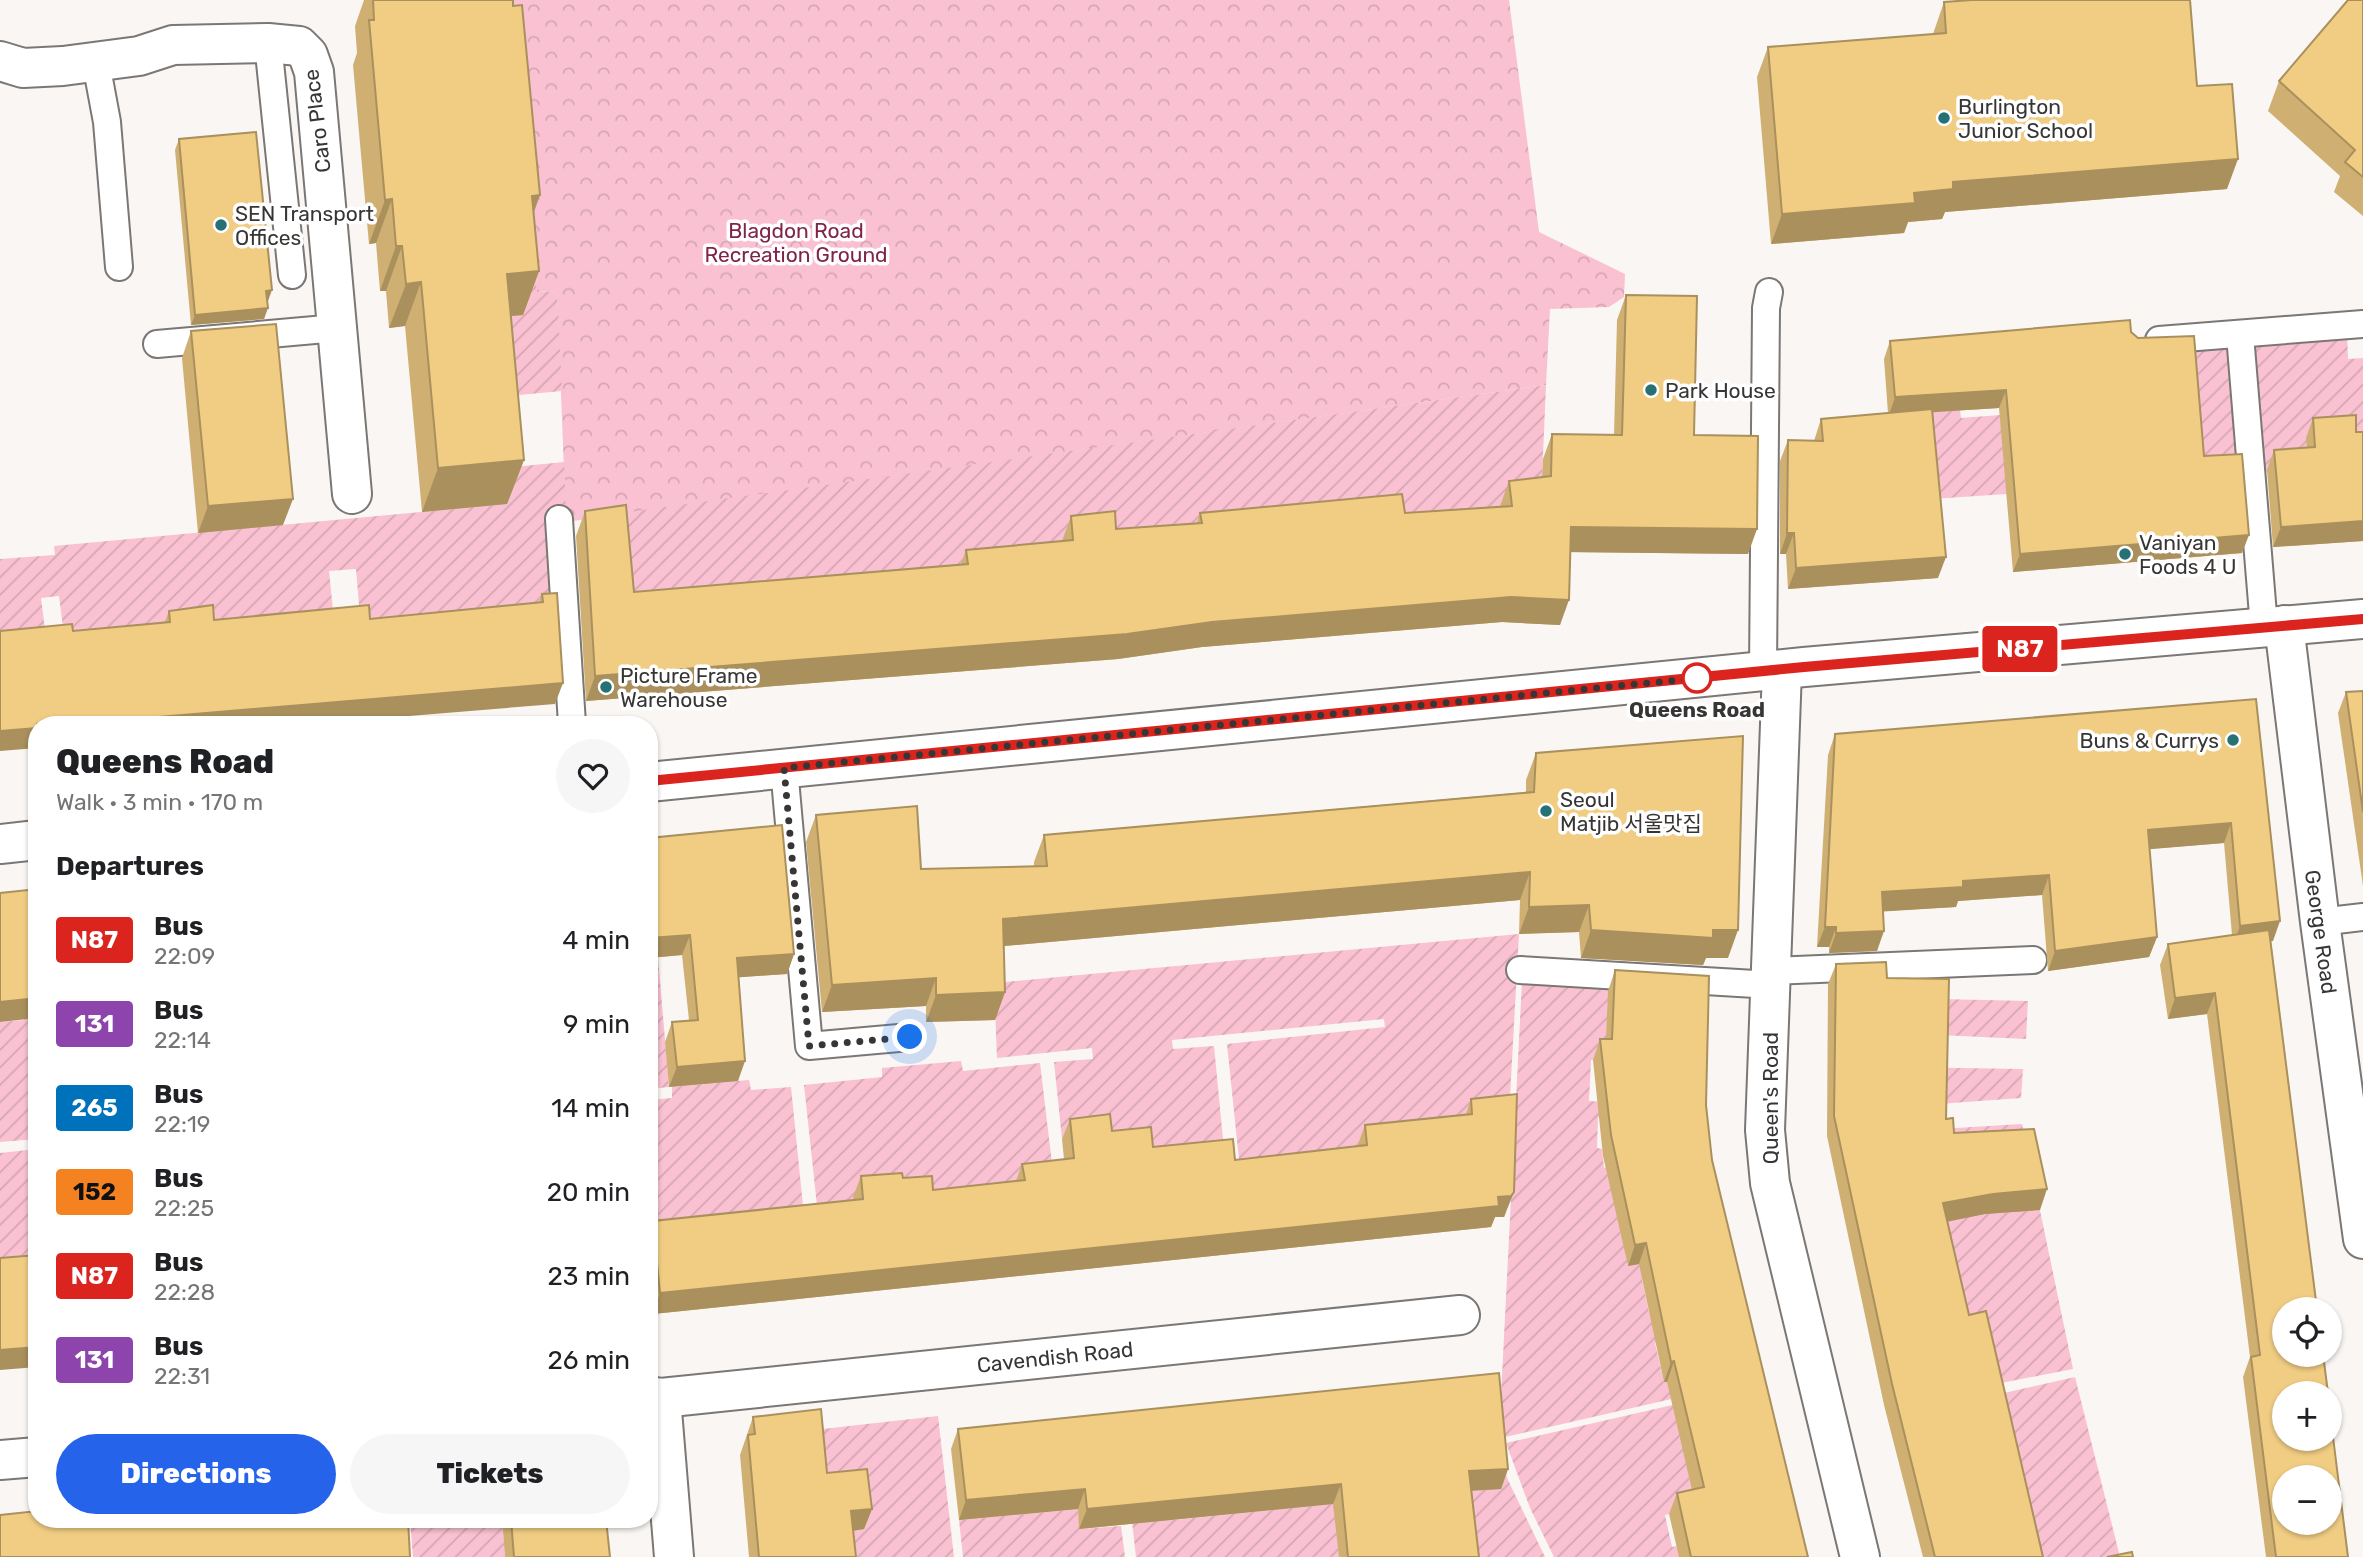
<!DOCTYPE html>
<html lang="en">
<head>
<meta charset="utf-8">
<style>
  body { margin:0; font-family:Rubik,"Noto Sans KR",sans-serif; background:#f6f6f6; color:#202124; height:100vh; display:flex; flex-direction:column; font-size:26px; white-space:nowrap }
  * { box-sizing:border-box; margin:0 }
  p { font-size:23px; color:#757577 }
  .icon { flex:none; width:38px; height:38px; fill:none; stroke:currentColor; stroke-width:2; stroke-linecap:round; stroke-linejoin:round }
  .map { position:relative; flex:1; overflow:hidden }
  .panel { position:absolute; left:28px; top:716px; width:630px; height:812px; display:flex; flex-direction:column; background:#fff; border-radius:28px; box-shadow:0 2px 5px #0004 }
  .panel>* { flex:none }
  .badge { padding:0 14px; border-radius:5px; font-size:24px; line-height:46px }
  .fabs { position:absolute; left:2272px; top:1297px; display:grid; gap:14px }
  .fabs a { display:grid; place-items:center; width:70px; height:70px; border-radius:50%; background:#fff; box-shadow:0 2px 5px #0004; font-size:35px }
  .you { position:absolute; width:35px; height:35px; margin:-18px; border:5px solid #fff; border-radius:50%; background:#1a73e8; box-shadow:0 0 0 10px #1a73e833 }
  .map>.badge { position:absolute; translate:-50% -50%; box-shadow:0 0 0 4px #fff }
  h2 { padding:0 28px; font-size:26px; line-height:63px }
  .round { display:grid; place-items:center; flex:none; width:74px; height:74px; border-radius:37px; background:#f6f6f6 }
  .summary { display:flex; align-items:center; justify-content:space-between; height:119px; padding:0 28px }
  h1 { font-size:33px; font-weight:800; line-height:52px }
  .button { display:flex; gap:14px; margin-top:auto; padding:14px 28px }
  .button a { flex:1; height:80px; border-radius:42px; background:#2563eb; color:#fff; font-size:28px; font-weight:800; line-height:80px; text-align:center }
  .button a+a { background:#f6f6f6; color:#202124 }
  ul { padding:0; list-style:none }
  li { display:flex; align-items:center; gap:21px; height:84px; padding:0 28px }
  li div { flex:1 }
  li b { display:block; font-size:26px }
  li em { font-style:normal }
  li .badge { min-width:77px; font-weight:700; text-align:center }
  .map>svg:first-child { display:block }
  .park { fill:url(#park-crowns) }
  .garden { fill:url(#garden-furrows); fill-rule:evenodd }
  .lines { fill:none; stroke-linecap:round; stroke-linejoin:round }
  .service-casing { stroke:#7a7774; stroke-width:30 }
  .minor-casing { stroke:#7a7774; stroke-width:42 }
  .secondary-casing { stroke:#7a7774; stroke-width:42 }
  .service { stroke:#fff; stroke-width:26 }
  .minor { stroke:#fff; stroke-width:38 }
  .secondary { stroke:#fff; stroke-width:38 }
  .wall { fill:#cfb072 }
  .shaded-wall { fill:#a9905c }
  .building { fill:#f1cd84; stroke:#a9905c; stroke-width:2; fill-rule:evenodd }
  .line-casing { stroke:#fff; stroke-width:16 }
  .line { stroke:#dc241f; stroke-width:10 }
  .walk { stroke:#383635; stroke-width:7; stroke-dasharray:0 12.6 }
  .poi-dot { fill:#267173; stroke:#fff; stroke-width:2.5 }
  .stop-dot { fill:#fff; stroke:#dc241f; stroke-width:3.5 }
  .labels { text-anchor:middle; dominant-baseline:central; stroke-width:7; stroke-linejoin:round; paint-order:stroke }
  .poi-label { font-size:21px; fill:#383635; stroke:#fff; text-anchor:start }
  .street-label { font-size:21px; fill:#383635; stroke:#fff }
  .park-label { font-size:21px; fill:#80244a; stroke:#fff }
  .stop-label { font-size:21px; font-weight:bold; fill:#383635; stroke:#fff }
</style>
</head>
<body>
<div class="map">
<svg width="2363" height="1557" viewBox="0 0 2363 1557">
  <defs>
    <pattern id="park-crowns" width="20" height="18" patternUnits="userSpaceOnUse" patternTransform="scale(1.75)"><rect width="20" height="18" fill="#f9c1d1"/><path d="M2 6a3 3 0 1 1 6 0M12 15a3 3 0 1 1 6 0" fill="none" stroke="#d6a6b4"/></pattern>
    <pattern id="garden-furrows" width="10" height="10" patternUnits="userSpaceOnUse" patternTransform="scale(1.75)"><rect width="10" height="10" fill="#f9c1d1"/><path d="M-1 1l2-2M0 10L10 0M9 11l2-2" fill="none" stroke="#d6a6b4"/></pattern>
  </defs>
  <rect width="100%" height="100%" fill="#faf6f3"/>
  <polygon class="park" points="513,0 1509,0 1539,232 1625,274 1624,297 1609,307 1550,309 1546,385 566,522 557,291 537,292"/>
  <g class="garden">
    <polygon points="513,0 537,292 557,291 562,391 497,397"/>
    <polygon points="2347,333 2348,359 2363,358 2363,470 2308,469 2259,473 2248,341"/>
    <polygon points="2233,342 2243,472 2199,486 2188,346"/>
    <polygon points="1546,385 1540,525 1505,557 1064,565 635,617 615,514"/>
    <polygon points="1960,410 1961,418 2000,415 2007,494 1931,499 1923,413"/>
    <path d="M564,462L566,510L559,614L362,640L356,569L329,571L333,610L0,651V559L55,555L54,546L507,504L504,468ZM59,596L64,635L46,637L41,598Z"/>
    <polygon points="14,919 37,960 37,1139 0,1142 0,1022 24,1020"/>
    <polygon points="1519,934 1509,1115 1360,1167 1241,1179 1227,1044 1385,1027 1384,1019 1172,1040 1173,1049 1214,1046 1225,1160 1185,1164 1102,1135 1062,1139 1054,1062 1093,1059 1092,1048 997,1058 994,983"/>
    <polygon points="658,957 669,1087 649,1089 649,958"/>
    <polygon points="1522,981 1639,985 1637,1061 1591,1060 1589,1101 1636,1104 1635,1118 1598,1117 1597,1148 1602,1149 1604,1168 1608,1167 1628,1266 1658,1259 1642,1279 1649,1312 1676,1338 1655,1343 1664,1382 1685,1378 1689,1395 1505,1437 1501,1396"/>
    <polygon points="1940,999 2028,1001 2026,1039 1939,1035"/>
    <polygon points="961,1061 963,1071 1040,1063 1054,1180 856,1220 819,1224 804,1085 882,1077 882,1068"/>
    <polygon points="1899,1067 2023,1069 2021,1098 1938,1104"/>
    <polygon points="749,1080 751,1090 791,1087 805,1226 649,1241 649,1100 672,1098 672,1087"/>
    <polygon points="2022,1124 2073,1369 1955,1392 1943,1339 1923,1130"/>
    <polygon points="37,1149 37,1275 0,1278 0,1153"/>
    <polygon points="2075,1377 2120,1557 2030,1557 1995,1395"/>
    <polygon points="1690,1401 1686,1460 1696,1508 1665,1515 1672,1547 1703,1540 1707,1557 1554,1557 1530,1508 1506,1443"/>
    <polygon points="938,1416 954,1557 845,1557 820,1494 814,1430"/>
    <polygon points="1498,1450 1508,1480 1545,1557 1388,1557"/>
    <polygon points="1372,1500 1379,1557 1136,1557 1130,1504 1174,1520"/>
    <polygon points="1078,1509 1080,1529 1121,1526 1125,1557 963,1557 959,1520"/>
    <polygon points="410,1519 502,1519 505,1557 413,1557"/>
  </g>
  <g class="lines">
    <defs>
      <g id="service">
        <polyline points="268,43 292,275"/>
        <polyline points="96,63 107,122 119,267"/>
        <polyline points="2240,335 2264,627"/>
        <polyline points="2159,340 2363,324"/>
        <polyline points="157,344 337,328"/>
        <polyline points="559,519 572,724"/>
        <polyline points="1763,671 1766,308 1769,292"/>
        <polyline points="784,768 809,1046 910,1037"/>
        <polyline points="2320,922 2363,917"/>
        <polyline points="1520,970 1772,985"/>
        <polyline points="1773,971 2033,960"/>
      </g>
      <g id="minor">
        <polyline points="0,61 23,68 63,66 139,56 173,45 268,43 299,46 308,55 314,72 352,494"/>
        <polyline points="2284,625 2320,922 2363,1239"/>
        <polyline points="1782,670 1765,1130 1770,1183 1860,1557"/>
        <polyline points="649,1396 661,1398 1460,1315"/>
        <polyline points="661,1398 674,1557"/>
        <polyline points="0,1460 37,1457"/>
      </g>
      <g id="secondary">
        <polyline points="649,782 1804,667 2363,619"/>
        <polyline points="0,844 37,840"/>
      </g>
    </defs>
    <use href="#service" class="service-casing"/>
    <use href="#minor" class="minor-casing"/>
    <use href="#secondary" class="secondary-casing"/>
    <use href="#service" class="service"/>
    <use href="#minor" class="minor"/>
    <use href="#secondary" class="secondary"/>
  </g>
  <g class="wall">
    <polygon points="364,0 513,0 539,271 523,315 510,316 524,460 507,504 422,512 405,326 389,328 386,291 380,291 376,243 369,244 353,65 357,53 355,26"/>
    <polygon points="2363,0 2363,216 2334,192 2340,176 2268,111 2279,81"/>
    <polygon points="1944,2 2197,86 2227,189 1945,212 1942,219 1908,222 1904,233 1771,244 1757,77 1768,47 1933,34"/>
    <polygon points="179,139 268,301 264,319 191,325 175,150"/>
    <polygon points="1626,295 1694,435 1748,554 1570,552 1560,625 1502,622 1202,647 1118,659 586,701 576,536 585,511 634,592 961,564 966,550 1062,541 1071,516 1116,529 1197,523 1200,513 1405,513 1500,506 1509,481 1542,477 1543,459 1552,434 1614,435 1617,320"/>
    <polygon points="191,331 283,525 198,533 182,358"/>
    <polygon points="2131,332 2204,456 2242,553 2013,572 1999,408 1932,412 1938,578 1788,589 1786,554 1780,554 1780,461 1788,440 1814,441 1821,419 1888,413 1884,359 1890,341"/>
    <polygon points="2313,418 2356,432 2363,432 2363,541 2273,547 2267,470 2274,450 2307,448 2306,438"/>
    <polygon points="542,594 555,704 165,622 169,611 214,620 370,619 539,602"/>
    <polygon points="2363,691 2363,886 2338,713 2346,692"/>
    <polygon points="2256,699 2273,941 2271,941 2348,1557 2266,1557 2243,1377 2250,1357 2207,1014 2168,1019 2160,965 2168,944 2232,935 2224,843 2149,849 2157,937 2149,957 2048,971 2042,895 1958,901 1956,907 1883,911 1877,951 1829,953 1829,947 1817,947 1828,755 1835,734"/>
    <polygon points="1536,753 1728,958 1706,958 1703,965 1581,958 1579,932 1519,934 1520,900 1004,946 1005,992 995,1020 926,1022 926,1006 822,1012 806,842 816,815 921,869 1034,866 1034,862 1044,835 1526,792 1526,780"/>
    <polygon points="649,838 794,954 787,974 738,977 738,1081 669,1087 665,1042 672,1022 689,1020 682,955 649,958"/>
    <polygon points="1836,964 1887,978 1946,1119 1954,1133 2040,1210 1985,1214 1947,1221 1969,1315 2043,1557 1923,1557 1884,1405 1827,1136 1828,984"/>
    <polygon points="1615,970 1706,1105 1712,1160 1808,1557 1679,1557 1669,1514 1677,1493 1692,1490 1667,1382 1664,1382 1639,1264 1628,1266 1603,1156 1593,1060 1600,1039 1606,1039 1608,991"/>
    <polygon points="1471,1099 1506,1212 1504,1217 1495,1217 1491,1227 653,1314 649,1282 649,1230 653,1221 854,1200 853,1197 861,1176 903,1178 933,1190 1016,1181 1022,1164 1064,1159 1062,1139 1070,1119 1112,1131 1153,1147 1235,1160 1357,1147 1365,1125 1466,1114"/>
    <polygon points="753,1417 827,1473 872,1509 864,1529 853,1531 856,1557 749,1557 740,1455"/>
    <polygon points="958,1429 1508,1469 1501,1489 1472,1491 1479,1557 1339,1557 1333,1504 1079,1529 1078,1509 959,1520 951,1449"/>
    <polygon points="502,1519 606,1519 610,1557 505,1557"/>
  </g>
  <g class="shaded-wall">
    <polygon points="2238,159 2227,189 1945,212 1942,219 1908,222 1904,233 1771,244 1782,214 1914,193 1953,182"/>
    <polygon points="540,195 524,240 532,196"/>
    <polygon points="392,199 376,243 369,244 385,200"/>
    <polygon points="396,246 402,246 386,291 380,291"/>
    <polygon points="539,271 523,315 490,318 507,274"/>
    <polygon points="421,282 405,326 389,328 406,284"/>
    <polygon points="272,290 268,301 262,301 266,291"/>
    <polygon points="268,308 264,319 191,325 195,315"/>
    <polygon points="2006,390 1999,408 1889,415 1895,397"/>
    <polygon points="524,460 507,504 422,512 438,468"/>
    <polygon points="293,499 283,525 198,533 208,506"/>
    <polygon points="2363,521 2363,541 2273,547 2281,527"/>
    <polygon points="1571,527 1757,529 1748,554 1562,552"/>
    <polygon points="1787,533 1794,533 1786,554 1780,554"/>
    <polygon points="2249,535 2242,553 2013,572 2020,554"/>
    <polygon points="1946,557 1938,578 1788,589 1796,568"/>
    <polygon points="1511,597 1569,600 1560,625 1502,622 1202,647 1118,659 586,701 595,676"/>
    <polygon points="563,683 555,704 311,724 76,724"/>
    <polygon points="37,728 37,748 0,751 0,731"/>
    <polygon points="2231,823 2224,843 2140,850 2148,830"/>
    <polygon points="1530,872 1520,900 993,947 1003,919"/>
    <polygon points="2049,875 2042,895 1958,901 1956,907 1875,912 1882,892 1963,881"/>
    <polygon points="1589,905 1579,932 1519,934 1529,907"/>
    <polygon points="2280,921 2273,941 2233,946 2240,926"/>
    <polygon points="1825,927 1836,927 1829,947 1817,947"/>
    <polygon points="1591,930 1738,930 1728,958 1706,958 1703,965 1581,958"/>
    <polygon points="1884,931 1877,951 1829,953 1836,933"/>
    <polygon points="690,935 682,955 649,958 649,938"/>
    <polygon points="2157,937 2149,957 2048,971 2055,951"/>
    <polygon points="794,954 787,974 730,978 737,958"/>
    <polygon points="936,978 926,1006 822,1012 832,985"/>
    <polygon points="1005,992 995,1020 926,1022 936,995"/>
    <polygon points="2215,993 2207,1014 2168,1019 2175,998"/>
    <polygon points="37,998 37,1018 0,1022 0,1002"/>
    <polygon points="745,1061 738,1081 669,1087 677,1067"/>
    <polygon points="2047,1189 2040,1210 1985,1214 1936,1224 1943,1203 1993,1194"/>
    <polygon points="1514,1192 1504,1217 1495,1217 1491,1227 653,1314 660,1293 1498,1197"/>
    <polygon points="1646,1243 1639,1264 1628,1266 1635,1245"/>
    <polygon points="37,1347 37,1367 0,1370 0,1350"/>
    <polygon points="1674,1361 1667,1382 1664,1382 1671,1362"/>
    <polygon points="1508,1469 1501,1489 1462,1491 1469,1471"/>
    <polygon points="1341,1484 1333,1504 1079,1529 1087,1509"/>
    <polygon points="1085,1489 1078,1509 959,1520 966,1500"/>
    <polygon points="872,1509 864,1529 844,1532 851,1511"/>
  </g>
  <g class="building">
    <polygon points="373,0 513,0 513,6 522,5 540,195 532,196 539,271 507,274 524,460 438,468 421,282 406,284 402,246 396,246 392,199 385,200 369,20 374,20"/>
    <polygon points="1972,0 2190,0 2197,86 2232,84 2238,159 1953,182 1953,189 1914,193 1915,203 1782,214 1768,47 1946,33 1944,2"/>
    <polygon points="2348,0 2363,0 2363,177 2345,162 2355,150 2279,81"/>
    <polygon points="256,132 272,290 266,291 268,308 195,315 179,139"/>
    <polygon points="1626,295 1697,296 1694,435 1758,436 1757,529 1571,527 1569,600 1511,597 1212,622 1127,634 595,676 585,511 626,505 634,592 968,564 966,550 1073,540 1071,516 1115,511 1116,529 1202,523 1200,513 1402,494 1405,513 1512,506 1509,481 1551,476 1552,434 1622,435"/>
    <polygon points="2130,320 2131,332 2138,338 2194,336 2204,456 2242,454 2249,535 2020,554 2006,390 1895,397 1890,341"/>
    <polygon points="276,324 293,499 208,506 191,331"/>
    <polygon points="1932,409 1946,557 1796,568 1794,533 1787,533 1788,440 1823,441 1821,419"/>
    <polygon points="2356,415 2356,432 2363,432 2363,521 2281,527 2274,450 2315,447 2313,418"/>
    <polygon points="557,593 563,683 76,724 37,724 37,728 0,731 0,631 72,624 73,631 170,622 169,611 213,605 214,620 369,605 370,619 543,602 542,594"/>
    <polygon points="2363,691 2363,812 2346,692"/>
    <polygon points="2256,699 2280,921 2240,926 2231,823 2148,830 2157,937 2055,951 2049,875 1963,881 1963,887 1882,892 1884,931 1836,933 1836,927 1825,927 1835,734"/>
    <polygon points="1743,736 1738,930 1713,930 1713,938 1591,930 1589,905 1529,907 1530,872 1003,919 1005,992 936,995 936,978 832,985 816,815 917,806 921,869 1047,866 1044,835 1534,792 1536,753"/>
    <polygon points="782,825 794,954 737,958 745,1061 677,1067 672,1022 698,1020 690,935 649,938 649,838"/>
    <polygon points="37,889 37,998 0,1002 0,893"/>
    <path d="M2269,930L2317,1309H2284V1354H2323L2328,1393H2284V1438H2329V1405L2348,1557H2276L2251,1357L2260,1355L2215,993L2175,998L2168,944ZM2284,1477H2329V1522H2284Z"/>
    <polygon points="1886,962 1887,978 1949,979 1946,1119 1953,1118 1954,1133 2034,1129 2047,1189 1993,1194 1943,1203 1969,1315 1986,1311 2043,1557 1935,1557 1892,1384 1834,1116 1836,964"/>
    <polygon points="1615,970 1709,976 1706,1105 1712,1160 1808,1557 1691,1557 1677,1493 1704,1487 1674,1361 1671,1362 1646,1243 1635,1245 1611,1135 1600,1039 1612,1039"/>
    <polygon points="1517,1094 1514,1192 1511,1196 1498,1197 1499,1206 660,1293 653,1221 863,1199 861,1176 902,1173 903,1178 932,1176 933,1190 1025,1180 1022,1164 1074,1158 1070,1119 1110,1114 1112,1131 1151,1127 1153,1147 1233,1139 1235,1160 1367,1145 1365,1125 1472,1114 1471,1099"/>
    <polygon points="37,1255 37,1347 0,1350 0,1258"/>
    <polygon points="1499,1373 1508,1469 1469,1471 1479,1557 1348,1557 1341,1484 1087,1509 1085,1489 966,1500 958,1429"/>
    <polygon points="821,1409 827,1473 867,1469 872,1509 851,1511 856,1557 759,1557 748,1435 755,1434 753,1417"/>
    <polygon points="37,1511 37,1519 408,1519 410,1557 0,1557 0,1515"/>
    <polygon points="511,1519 606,1519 610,1557 514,1557"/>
    <polygon points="2132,1552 2133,1557 2107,1557"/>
  </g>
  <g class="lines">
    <defs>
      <polyline id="line" points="649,781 1804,667 2363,619"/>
    </defs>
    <use href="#line" class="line-casing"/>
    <use href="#line" class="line"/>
    <polyline class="walk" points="910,1037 809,1046 784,768 1709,677 1697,678"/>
  </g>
  <g class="poi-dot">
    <circle cx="1944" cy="118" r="7"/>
    <circle cx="221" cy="225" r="7"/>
    <circle cx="1651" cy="390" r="7"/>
    <circle cx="2125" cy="554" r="7"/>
    <circle cx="606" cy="687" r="7"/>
    <circle cx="2233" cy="740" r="7"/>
    <circle cx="1546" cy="811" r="7"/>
  </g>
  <circle class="stop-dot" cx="1697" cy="678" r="14"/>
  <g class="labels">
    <g class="poi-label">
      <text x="1958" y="106">Burlington<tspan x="1958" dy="24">Junior School</tspan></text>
      <text x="235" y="213">SEN Transport<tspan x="235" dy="24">Offices</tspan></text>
      <text x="1665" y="390">Park House</text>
      <text x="2139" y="542">Vaniyan<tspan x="2139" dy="24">Foods 4 U</tspan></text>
      <text x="620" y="675">Picture Frame<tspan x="620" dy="24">Warehouse</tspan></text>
      <text x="2219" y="740" text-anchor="end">Buns &amp; Currys</text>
      <text x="1560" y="799">Seoul<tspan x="1560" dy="24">Matjib 서울맛집</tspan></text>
    </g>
    <g class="street-label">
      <text transform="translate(317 121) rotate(-97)">Caro Place</text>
      <text transform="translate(2321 932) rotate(82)">George Road</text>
      <text transform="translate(1770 1098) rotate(-90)">Queen's Road</text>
      <text transform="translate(1055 1357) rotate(-6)">Cavendish Road</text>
    </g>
    <g class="park-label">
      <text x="796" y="230">Blagdon Road<tspan x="796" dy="24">Recreation Ground</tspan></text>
    </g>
    <g class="stop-label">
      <text x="1697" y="709">Queens Road</text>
    </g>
  </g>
</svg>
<div class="fabs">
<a><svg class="icon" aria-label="locate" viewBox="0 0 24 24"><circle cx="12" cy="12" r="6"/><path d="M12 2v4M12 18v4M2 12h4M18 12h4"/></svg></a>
<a>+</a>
<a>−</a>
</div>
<div class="you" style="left:910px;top:1037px"></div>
<b class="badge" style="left:2020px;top:649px;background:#dc241f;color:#fff">N87</b>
<section class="panel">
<div class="summary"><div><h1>Queens Road</h1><p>Walk · 3 min · 170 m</p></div><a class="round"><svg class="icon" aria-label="heart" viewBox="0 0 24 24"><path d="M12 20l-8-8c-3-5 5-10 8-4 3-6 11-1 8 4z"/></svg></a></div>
<h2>Departures</h2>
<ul>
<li><span class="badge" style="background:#dc241f;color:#fff">N87</span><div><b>Bus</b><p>22:09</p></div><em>4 min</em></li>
<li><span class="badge" style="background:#8e44ad;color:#fff">131</span><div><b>Bus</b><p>22:14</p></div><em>9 min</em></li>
<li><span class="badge" style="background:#0072bc;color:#fff">265</span><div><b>Bus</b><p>22:19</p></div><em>14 min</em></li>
<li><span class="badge" style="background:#f58220;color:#111">152</span><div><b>Bus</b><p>22:25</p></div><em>20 min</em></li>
<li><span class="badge" style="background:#dc241f;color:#fff">N87</span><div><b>Bus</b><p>22:28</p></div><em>23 min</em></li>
<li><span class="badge" style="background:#8e44ad;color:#fff">131</span><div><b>Bus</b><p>22:31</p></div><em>26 min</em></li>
</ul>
<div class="button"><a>Directions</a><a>Tickets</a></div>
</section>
</div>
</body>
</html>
